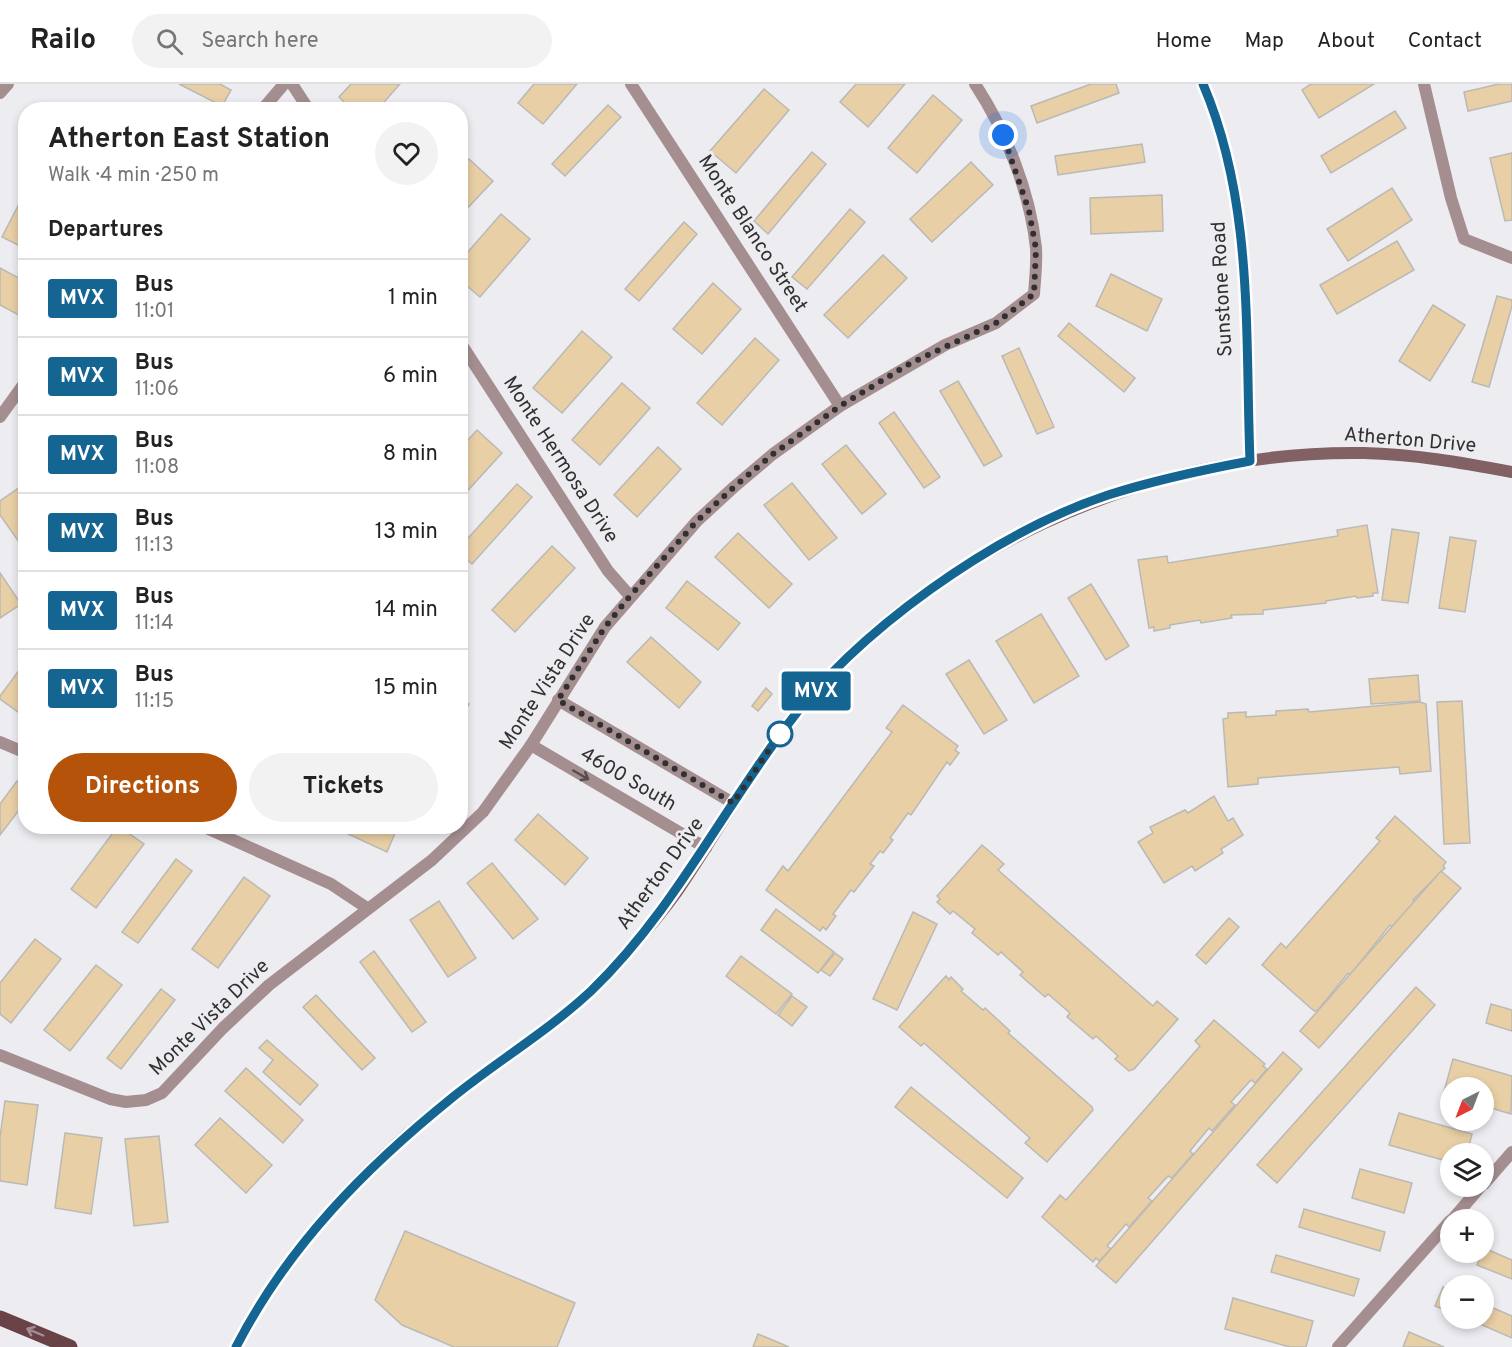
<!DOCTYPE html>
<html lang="en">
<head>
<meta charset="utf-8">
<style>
  body { margin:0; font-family:Overpass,sans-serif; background:#f2f2f2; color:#222; height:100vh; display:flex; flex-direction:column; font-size:22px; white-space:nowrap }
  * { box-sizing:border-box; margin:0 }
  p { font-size:20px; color:#767676 }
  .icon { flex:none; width:33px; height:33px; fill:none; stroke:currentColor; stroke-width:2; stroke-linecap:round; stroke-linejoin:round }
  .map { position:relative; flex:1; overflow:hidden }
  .drawer { position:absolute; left:18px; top:18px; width:450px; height:732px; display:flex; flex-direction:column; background:#fff; border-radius:24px; box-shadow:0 3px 9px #0003 }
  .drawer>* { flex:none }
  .badge { padding:0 12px; border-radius:4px; font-size:21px; line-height:39px }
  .needle { width:39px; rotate:222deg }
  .controls { position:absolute; left:1440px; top:993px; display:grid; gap:12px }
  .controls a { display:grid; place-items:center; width:54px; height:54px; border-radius:50%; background:#fff; box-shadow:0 3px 9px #0003; font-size:30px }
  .you { position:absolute; width:30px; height:30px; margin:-15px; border:4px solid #fff; border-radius:50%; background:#1a73e8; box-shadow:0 0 0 9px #1a73e833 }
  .map>.badge { position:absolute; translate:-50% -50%; box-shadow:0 0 0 3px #fff }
  h2 { padding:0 30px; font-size:22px; line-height:54px }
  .round { display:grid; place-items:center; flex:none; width:63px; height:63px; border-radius:32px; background:#f2f2f2 }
  .headline { display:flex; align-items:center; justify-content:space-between; height:102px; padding:0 30px }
  h1 { font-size:28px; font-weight:700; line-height:45px }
  .primary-button { display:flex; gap:12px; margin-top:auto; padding:12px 30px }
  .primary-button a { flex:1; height:69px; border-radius:36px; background:#b45309; color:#fff; font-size:24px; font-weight:700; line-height:69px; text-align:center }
  .primary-button a+a { background:#f2f2f2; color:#222 }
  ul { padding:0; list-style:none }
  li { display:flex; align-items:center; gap:18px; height:78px; padding:0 30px; border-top:2px solid #e0e0e0 }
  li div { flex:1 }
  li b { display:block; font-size:22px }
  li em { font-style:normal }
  li .badge { min-width:66px; font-weight:700; text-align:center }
  header { display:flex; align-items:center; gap:36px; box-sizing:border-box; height:84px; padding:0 30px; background:#fff; border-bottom:2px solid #e0e0e0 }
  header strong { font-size:28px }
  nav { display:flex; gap:33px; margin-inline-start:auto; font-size:21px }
  .search { width:420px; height:54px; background:#f2f2f2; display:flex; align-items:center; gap:15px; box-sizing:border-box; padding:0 21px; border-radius:33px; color:#767676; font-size:22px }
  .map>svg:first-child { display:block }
  .building { fill:#e8cfa5; stroke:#bbb9b5; stroke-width:1.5 }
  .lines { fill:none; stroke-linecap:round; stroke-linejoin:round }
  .street { stroke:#a58e90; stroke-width:12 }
  .secondary { stroke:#826165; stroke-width:12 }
  .primary { stroke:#684247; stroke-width:15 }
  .oneway { stroke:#544c4e }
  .oneway2 { stroke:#a48e94 }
  .line-casing { stroke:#fff; stroke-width:14 }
  .line { stroke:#156593; stroke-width:9 }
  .walk { stroke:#313032; stroke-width:6; stroke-dasharray:0 10.8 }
  .stop-dot { fill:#fff; stroke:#156593; stroke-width:3 }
  .labels { text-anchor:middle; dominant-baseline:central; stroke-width:6; stroke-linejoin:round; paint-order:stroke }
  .street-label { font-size:20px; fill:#313032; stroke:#edecf1 }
</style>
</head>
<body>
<header>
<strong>Railo</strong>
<div class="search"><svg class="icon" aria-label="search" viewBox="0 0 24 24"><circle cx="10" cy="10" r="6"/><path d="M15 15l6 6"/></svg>Search here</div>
<nav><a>Home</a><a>Map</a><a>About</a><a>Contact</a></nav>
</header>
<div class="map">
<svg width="1512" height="1263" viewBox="0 0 1512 1263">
  <rect width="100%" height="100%" fill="#edecf1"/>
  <g class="building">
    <polygon points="179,0 220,0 231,6 222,22"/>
    <polygon points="351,0 400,0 377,26 352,26 339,13"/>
    <polygon points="534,0 577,0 543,40 518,19"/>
    <polygon points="856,0 905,0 868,43 840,18"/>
    <polygon points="1091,0 1116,0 1119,9 1037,39 1031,22"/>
    <polygon points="1311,0 1374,0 1319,34 1302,6"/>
    <polygon points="1499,0 1512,0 1512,17 1468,27 1464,8"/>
    <polygon points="764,5 789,26 736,89 710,67"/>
    <polygon points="933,11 962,36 917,89 888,64"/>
    <polygon points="608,21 621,33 565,92 552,80"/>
    <polygon points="1395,27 1406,44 1331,89 1321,72"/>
    <polygon points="1142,60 1145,78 1058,91 1055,72"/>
    <polygon points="812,68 826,80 768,150 754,137"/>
    <polygon points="1512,69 1512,136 1505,137 1490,74"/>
    <polygon points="469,75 493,97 460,132 460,84"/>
    <polygon points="971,78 993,101 932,158 910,135"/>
    <polygon points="1392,104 1412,136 1348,177 1327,145"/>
    <polygon points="1162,111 1163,147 1091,150 1090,114"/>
    <polygon points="19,120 26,123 26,165 2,153"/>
    <polygon points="850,125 865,138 807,205 792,193"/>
    <polygon points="501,130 530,155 480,213 460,196 460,177"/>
    <polygon points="684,138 697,150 639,217 625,205"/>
    <polygon points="1397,157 1414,186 1337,230 1320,201"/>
    <polygon points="883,171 907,194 848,254 824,231"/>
    <polygon points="0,184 26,198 26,235 0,221"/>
    <polygon points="1111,190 1162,215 1147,247 1096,222"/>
    <polygon points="713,199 741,225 702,270 673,245"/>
    <polygon points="1497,212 1512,216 1512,222 1489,303 1472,298"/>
    <polygon points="1433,221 1465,241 1430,297 1399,277"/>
    <polygon points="1069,239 1135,294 1124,308 1058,252"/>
    <polygon points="582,247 612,273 562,329 533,304"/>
    <polygon points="755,254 779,276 722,341 697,319"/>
    <polygon points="1019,264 1054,343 1037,350 1002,272"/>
    <polygon points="958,297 1002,372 984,382 940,307"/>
    <polygon points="622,299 650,324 600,381 572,356"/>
    <polygon points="894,328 940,393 924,404 879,339"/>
    <polygon points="477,346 502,369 460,415 460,365"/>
    <polygon points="846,361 886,410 862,430 822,380"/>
    <polygon points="658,363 681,385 637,433 614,411"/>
    <polygon points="26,399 26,468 0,431 0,417"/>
    <polygon points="792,399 837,454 809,476 764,421"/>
    <polygon points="517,400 532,413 472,480 460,470 460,463"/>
    <polygon points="1367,441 1378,509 1373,509 1373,512 1357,514 1356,512 1326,517 1326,519 1263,526 1263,530 1231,531 1232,534 1201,539 1200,536 1170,541 1170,544 1154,547 1154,543 1149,544 1138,476 1167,472 1168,479 1338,452 1337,446"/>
    <polygon points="1392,445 1419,449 1408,519 1382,516"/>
    <polygon points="738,449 792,500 769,524 715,473"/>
    <polygon points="1450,453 1476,457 1465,528 1439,524"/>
    <polygon points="552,462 575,484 515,548 492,526"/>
    <polygon points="0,489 21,520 0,534"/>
    <polygon points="687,497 740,539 718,566 666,524"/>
    <polygon points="1091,500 1129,562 1106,576 1068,514"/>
    <polygon points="1041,530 1079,592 1034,619 996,557"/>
    <polygon points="651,553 701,598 679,624 627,578"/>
    <polygon points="969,576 1007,636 984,650 946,590"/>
    <polygon points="26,577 26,632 25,633 0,615 0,612"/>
    <polygon points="1418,591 1420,617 1371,620 1369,595"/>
    <polygon points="766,604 772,610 758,627 752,622"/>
    <polygon points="460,615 469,620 460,636"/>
    <polygon points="1462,617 1470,759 1444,760 1437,618"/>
    <polygon points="1420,618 1426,620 1431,687 1400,690 1399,683 1258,694 1258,700 1228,703 1223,635 1228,634 1228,629 1246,628 1246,633 1276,631 1276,627 1308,625 1309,628"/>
    <polygon points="903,621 958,662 955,666 959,669 950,681 947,678 911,731 908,729 890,754 893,756 883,769 880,767 870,780 874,782 854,808 851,806 833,830 836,832 826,846 823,843 820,847 766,806 783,782 788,787 892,648 886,644"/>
    <polygon points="17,697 26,704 26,717 0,751 0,720"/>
    <polygon points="1214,712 1228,737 1233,734 1243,751 1221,765 1223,769 1195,787 1192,782 1164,799 1138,758 1153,749 1150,743 1185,726 1188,729"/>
    <polygon points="538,730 588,774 565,801 515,756"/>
    <polygon points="1395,732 1446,778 1443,782 1445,784 1413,816 1415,818 1392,843 1390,841 1350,891 1348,889 1318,926 1314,927 1262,881 1281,859 1286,864 1380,757 1376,754"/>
    <polygon points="118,742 144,760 96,824 71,805"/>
    <polygon points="331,742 398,742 387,768"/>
    <polygon points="982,761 1004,780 998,786 1153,922 1157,917 1178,935 1134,985 1129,987 1115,975 1118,972 1096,952 1093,955 1067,933 1070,929 1048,910 1045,913 1020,891 1023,888 1001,868 998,871 972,849 975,845 953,827 950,830 937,818 940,815 937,812"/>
    <polygon points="176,775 192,787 138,859 122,848"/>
    <polygon points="492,779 538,835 513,855 467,799"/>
    <polygon points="1441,787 1461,804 1319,964 1300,947"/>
    <polygon points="244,793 270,812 218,884 192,865"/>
    <polygon points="439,817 476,874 448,893 410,836"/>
    <polygon points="776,825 834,868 818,889 761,846"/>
    <polygon points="913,828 937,840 897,926 873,915"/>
    <polygon points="1229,834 1239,843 1206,880 1196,871"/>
    <polygon points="35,855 61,875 11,939 0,930 0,899"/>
    <polygon points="374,867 426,938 412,948 360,878"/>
    <polygon points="835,869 843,875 830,892 821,886"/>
    <polygon points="741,872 792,910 776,930 726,892"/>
    <polygon points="96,881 122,901 70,967 44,946"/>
    <polygon points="946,892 949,896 951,893 963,905 961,907 983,926 985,924 1010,947 1008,949 1092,1023 1093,1026 1047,1078 1025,1059 1030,1054 924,959 921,962 899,943"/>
    <polygon points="1416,903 1435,921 1277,1099 1257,1081"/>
    <polygon points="161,905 175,916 121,985 107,974"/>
    <polygon points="316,911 375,974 362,986 303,923"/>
    <polygon points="792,912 807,923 792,942 778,931"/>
    <polygon points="1491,920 1512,926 1512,947 1486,939"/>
    <polygon points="1214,936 1265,980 1263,982 1267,985 1255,999 1251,996 1231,1018 1235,1021 1212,1047 1209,1044 1190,1067 1193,1070 1172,1094 1168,1092 1148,1114 1152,1117 1129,1143 1126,1140 1107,1162 1111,1165 1099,1177 1096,1174 1093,1178 1042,1133 1060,1111 1066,1116 1200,962 1195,957"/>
    <polygon points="267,956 318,1001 300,1021 263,988 273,976 259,964"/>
    <polygon points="1283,968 1302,985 1116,1199 1096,1182"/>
    <polygon points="1453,975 1512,992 1511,1030 1484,1022 1484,1004 1450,1004 1450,1013 1443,1011"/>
    <polygon points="246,984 303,1036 283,1059 225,1007"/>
    <polygon points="911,1003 1023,1094 1007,1114 895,1023"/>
    <polygon points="5,1017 38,1021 27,1101 0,1097 0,1053"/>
    <polygon points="1399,1029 1472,1050 1467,1070 1450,1070 1450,1078 1389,1061"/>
    <polygon points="220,1034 272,1081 246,1109 195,1061"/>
    <polygon points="65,1049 102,1054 91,1130 55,1124"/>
    <polygon points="159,1052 168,1138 134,1142 125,1055"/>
    <polygon points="1360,1085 1412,1099 1404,1129 1352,1114"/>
    <polygon points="1304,1125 1385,1148 1380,1167 1299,1143"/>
    <polygon points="405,1147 575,1219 557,1263 454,1263 402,1241 375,1216"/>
    <polygon points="1484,1164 1512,1176 1512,1195 1477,1181"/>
    <polygon points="1276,1171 1359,1195 1354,1212 1271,1188"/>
    <polygon points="1443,1203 1450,1207 1450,1228 1435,1222"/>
    <polygon points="1233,1214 1313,1237 1306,1263 1290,1263 1225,1245"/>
    <polygon points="1484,1220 1512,1232 1512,1254 1466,1234 1484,1234"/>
    <polygon points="1409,1248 1444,1263 1403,1263"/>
    <polygon points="758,1250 789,1263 753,1263"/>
  </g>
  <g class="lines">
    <g class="street">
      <polyline points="292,0 309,26"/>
      <polyline points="631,0 840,322"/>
      <polyline points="1424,0 1451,114 1464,155 1512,174"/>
      <polyline points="0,9 8,0"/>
      <polyline points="262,26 284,0"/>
      <polyline points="460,258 608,487 630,512"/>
      <polyline points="0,333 26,297"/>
      <polyline points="558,616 733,719"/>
      <polyline points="0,658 26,669"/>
      <polyline points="531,661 706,764"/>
      <polyline points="202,742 331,800 367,824"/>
      <path d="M0,971L110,1015L126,1018L146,1016L162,1009L223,944L269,901L432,776L483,728L531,661L605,543L697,437L734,403L773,370L840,322L945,261L996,239L1034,210C1035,195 1037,179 1036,164C1030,108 1006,47 975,0"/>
      <polyline points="1484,1100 1512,1068"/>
      <polyline points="1452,1136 1481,1102"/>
      <polyline points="1338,1263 1450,1137"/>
    </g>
    <g class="secondary">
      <path d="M1203,0C1255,119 1245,250 1250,377"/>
      <path d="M236,1263C289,1162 367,1078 458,1009C504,974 553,944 595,903C624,873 652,842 676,809C714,754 745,696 785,643C917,470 1148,365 1364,369C1414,370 1463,379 1512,388"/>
    </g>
    <polyline class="primary" points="0,1234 70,1263"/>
  </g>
  <defs><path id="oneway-shaft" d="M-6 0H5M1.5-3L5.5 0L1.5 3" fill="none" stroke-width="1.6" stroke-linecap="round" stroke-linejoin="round" transform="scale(1.5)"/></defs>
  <use class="oneway" href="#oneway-shaft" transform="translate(581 691) rotate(30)"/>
  <use class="oneway2" href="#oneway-shaft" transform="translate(35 1248) rotate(-157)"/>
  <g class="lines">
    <defs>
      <path id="line" d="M236,1263C288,1162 365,1084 453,1013C499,976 548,947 591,907C671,830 719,732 785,644C856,547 994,449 1108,411C1155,396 1202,386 1250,377C1245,250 1254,119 1203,0"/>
    </defs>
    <use href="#line" class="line-casing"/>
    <use href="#line" class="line"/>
    <polyline class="walk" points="780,650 733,719 558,616 605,543 630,512 697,437 734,403 773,370 840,322 911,279 996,239 1034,210 1036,165 1029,127 1003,51"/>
  </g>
  <circle class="stop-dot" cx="780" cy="650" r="12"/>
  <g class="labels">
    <g class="street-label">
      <text transform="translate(752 150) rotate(57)">Monte Blanco Street</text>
      <text transform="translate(1223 205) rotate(-93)">Sunstone Road</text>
      <text transform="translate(1410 357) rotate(5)">Atherton Drive</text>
      <text transform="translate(560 376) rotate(57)">Monte Hermosa Drive</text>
      <text transform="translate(548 598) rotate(-57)">Monte Vista Drive</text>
      <text transform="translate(628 696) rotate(30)">4600 South</text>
      <text transform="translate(661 790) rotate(-54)">Atherton Drive</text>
      <text transform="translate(210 934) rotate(-44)">Monte Vista Drive</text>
    </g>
  </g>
</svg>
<div class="controls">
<a><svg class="needle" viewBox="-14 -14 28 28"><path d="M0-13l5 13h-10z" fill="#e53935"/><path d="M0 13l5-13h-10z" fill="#767676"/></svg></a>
<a><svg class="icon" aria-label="layers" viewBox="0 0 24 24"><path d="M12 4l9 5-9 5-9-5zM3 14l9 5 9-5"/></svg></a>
<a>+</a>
<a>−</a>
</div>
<div class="you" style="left:1003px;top:51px"></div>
<b class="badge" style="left:816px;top:607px;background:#156593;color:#fff">MVX</b>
<section class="drawer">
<div class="headline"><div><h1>Atherton East Station</h1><p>Walk · 4 min · 250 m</p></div><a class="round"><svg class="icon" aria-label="heart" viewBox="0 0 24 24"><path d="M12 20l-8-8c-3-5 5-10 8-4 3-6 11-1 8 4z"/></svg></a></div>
<h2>Departures</h2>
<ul>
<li><span class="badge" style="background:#156593;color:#fff">MVX</span><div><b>Bus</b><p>11:01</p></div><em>1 min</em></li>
<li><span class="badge" style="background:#156593;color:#fff">MVX</span><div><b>Bus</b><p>11:06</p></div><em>6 min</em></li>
<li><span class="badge" style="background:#156593;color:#fff">MVX</span><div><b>Bus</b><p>11:08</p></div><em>8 min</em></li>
<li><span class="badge" style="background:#156593;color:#fff">MVX</span><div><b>Bus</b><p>11:13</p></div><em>13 min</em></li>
<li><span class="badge" style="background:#156593;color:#fff">MVX</span><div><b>Bus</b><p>11:14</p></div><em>14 min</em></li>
<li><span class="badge" style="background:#156593;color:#fff">MVX</span><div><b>Bus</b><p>11:15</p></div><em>15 min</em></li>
</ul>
<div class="primary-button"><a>Directions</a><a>Tickets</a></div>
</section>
</div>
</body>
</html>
